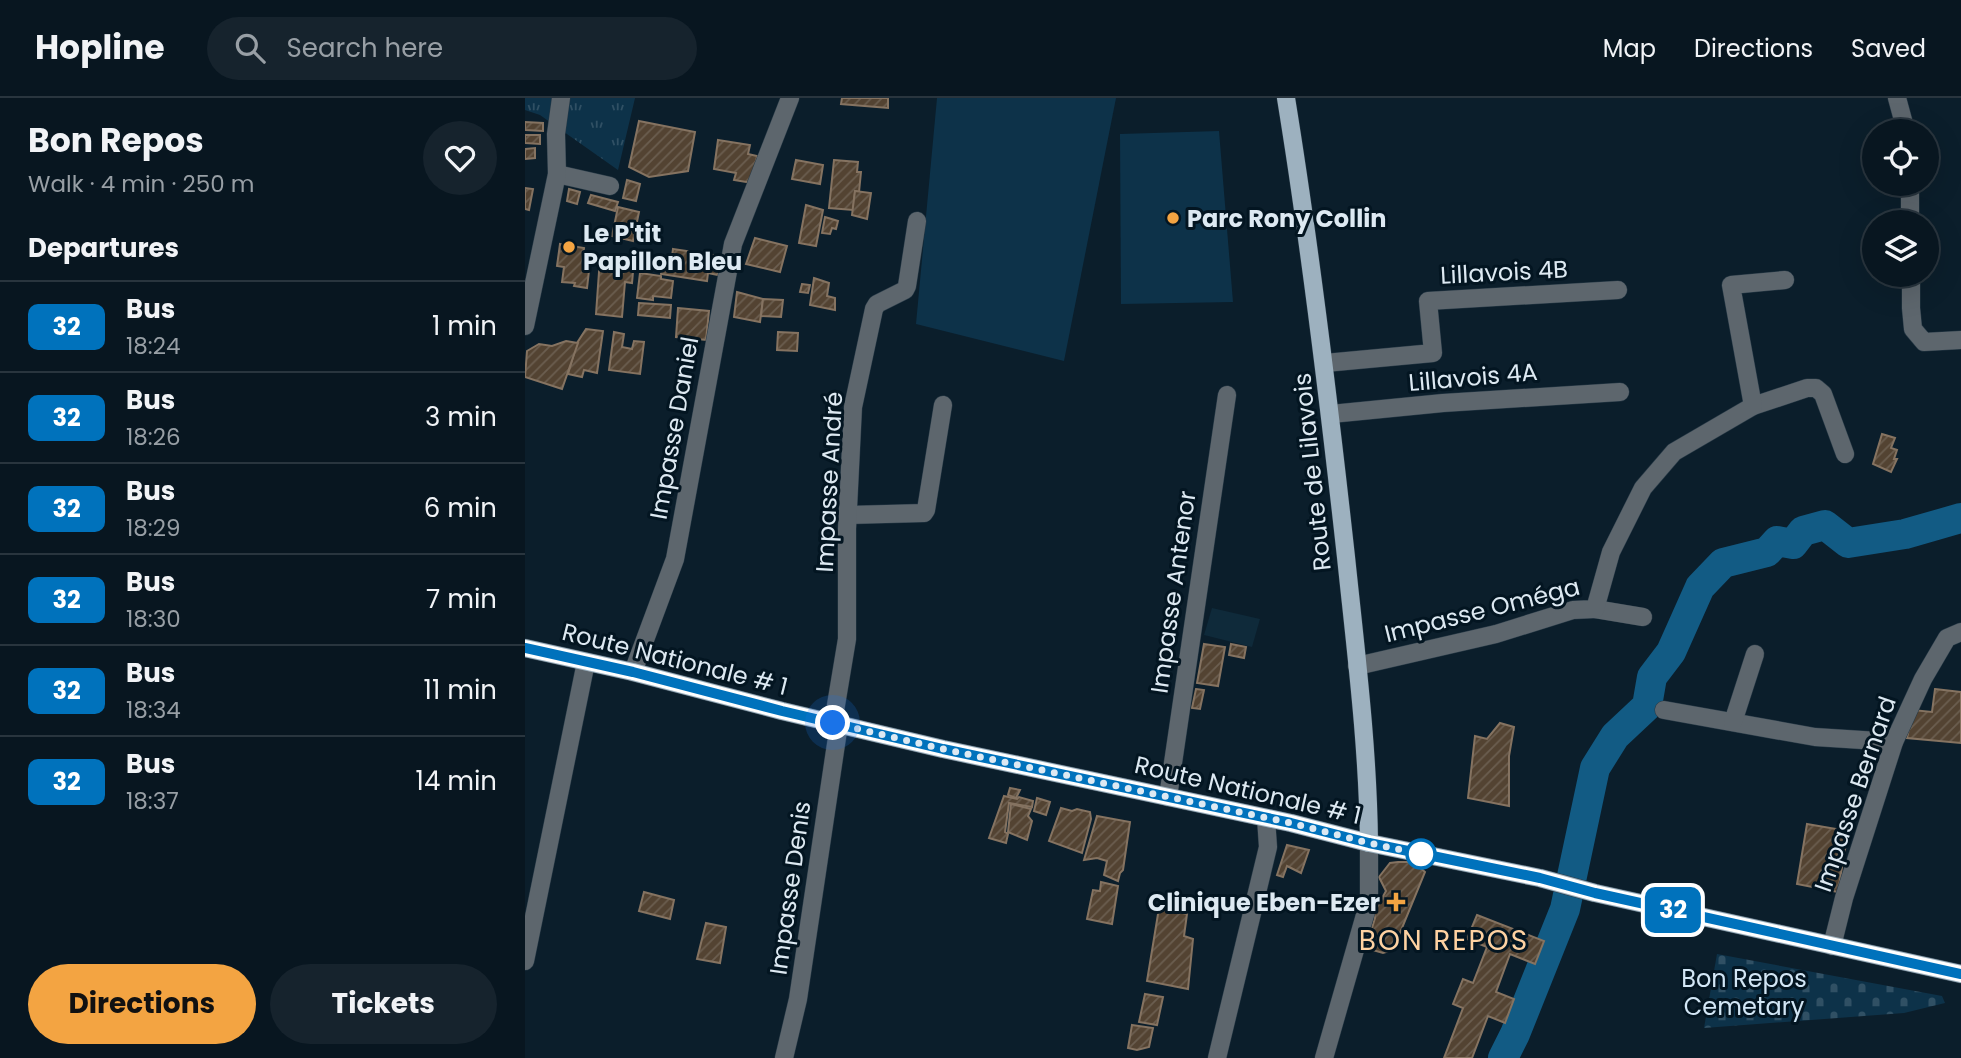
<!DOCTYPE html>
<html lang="en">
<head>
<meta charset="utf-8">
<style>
  body { margin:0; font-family:Poppins,sans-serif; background:#16232d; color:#f1f3f6; height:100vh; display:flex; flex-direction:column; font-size:26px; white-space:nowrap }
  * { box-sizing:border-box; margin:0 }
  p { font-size:23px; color:#989fa5 }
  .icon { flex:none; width:38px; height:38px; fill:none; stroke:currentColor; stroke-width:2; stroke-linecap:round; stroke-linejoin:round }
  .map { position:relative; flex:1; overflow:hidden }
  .sheet { display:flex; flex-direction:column; background:#081620; width:525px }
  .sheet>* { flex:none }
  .badge { padding:0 14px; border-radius:10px; font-size:24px; line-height:46px }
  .controls { position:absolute; left:1337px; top:21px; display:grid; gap:14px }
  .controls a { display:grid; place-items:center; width:77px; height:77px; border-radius:50%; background:#081620; box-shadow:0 7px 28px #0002,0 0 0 2px #29353e; font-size:35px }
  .you { position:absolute; width:35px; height:35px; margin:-18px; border:5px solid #fff; border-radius:50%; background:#1a73e8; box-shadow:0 0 0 10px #1a73e833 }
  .map>.badge { position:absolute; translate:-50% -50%; box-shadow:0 0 0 4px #fff }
  h2 { padding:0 28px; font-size:26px; line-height:63px }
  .round { display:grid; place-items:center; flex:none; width:74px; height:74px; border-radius:37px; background:#16232d }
  .overview { display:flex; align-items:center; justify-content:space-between; height:119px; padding:0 28px }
  h1 { font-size:33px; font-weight:700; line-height:52px }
  .cta { display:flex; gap:14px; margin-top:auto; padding:14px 28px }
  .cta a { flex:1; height:80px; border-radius:42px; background:#f3a442; color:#111; font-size:28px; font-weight:700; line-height:80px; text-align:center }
  .cta a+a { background:#16232d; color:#f1f3f6 }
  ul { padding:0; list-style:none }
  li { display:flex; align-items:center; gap:21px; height:91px; padding:0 28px; border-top:2px solid #29353e }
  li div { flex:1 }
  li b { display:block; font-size:26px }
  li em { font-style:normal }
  li .badge { min-width:77px; font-weight:700; text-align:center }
  header { display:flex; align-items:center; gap:42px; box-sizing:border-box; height:98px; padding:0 35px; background:#081620; border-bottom:2px solid #29353e }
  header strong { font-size:33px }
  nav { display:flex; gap:38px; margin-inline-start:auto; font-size:24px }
  .search { width:490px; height:63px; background:#16232d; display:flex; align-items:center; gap:18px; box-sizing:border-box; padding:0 24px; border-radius:38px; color:#989fa5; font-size:26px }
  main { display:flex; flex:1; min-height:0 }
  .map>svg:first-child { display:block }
  .built { fill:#0f2a3a }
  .grass { fill:url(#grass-tufts) }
  .cemetery { fill:url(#cemetery-stones) }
  .park { fill:#0d3249 }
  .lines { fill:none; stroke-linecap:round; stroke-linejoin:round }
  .river { stroke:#125b84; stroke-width:30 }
  .building { fill:url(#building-hatch); stroke:#857361; stroke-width:2 }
  .minor-casing { stroke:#283a47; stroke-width:19 }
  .major-casing { stroke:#283a47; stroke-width:19 }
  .minor { stroke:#5d666d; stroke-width:18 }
  .major { stroke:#9db1bf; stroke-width:18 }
  .line-casing { stroke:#fff; stroke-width:16 }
  .line { stroke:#0072bc; stroke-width:10 }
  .walk { stroke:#dde9f2; stroke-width:7; stroke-dasharray:0 12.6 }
  .poi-dot { fill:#f3a442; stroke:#031521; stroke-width:2.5 }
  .stop-dot { fill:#fff; stroke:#0072bc; stroke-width:3.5 }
  .labels { text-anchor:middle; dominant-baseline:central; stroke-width:6; stroke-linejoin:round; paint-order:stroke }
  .poi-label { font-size:24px; font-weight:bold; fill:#dde9f2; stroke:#031521; text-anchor:start }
  .street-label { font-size:24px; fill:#dde9f2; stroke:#031521 }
  .park-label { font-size:24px; fill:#d2e6f5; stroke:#031521 }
  .quarter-label { font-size:28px; letter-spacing:2px; fill:#fed2a2; stroke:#031521 }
</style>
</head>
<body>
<header>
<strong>Hopline</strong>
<div class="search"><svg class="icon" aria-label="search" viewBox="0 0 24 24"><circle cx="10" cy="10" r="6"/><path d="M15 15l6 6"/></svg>Search here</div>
<nav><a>Map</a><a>Directions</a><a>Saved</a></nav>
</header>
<main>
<section class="sheet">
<div class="overview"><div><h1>Bon Repos</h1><p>Walk · 4 min · 250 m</p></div><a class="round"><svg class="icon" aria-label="heart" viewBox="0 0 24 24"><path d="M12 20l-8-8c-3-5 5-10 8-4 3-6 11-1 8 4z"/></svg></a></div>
<h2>Departures</h2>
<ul>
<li><span class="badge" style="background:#0072bc;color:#fff">32</span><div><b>Bus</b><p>18:24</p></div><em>1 min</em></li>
<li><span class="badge" style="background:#0072bc;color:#fff">32</span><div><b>Bus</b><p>18:26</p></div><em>3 min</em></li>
<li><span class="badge" style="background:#0072bc;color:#fff">32</span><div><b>Bus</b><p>18:29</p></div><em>6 min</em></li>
<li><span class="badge" style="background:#0072bc;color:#fff">32</span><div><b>Bus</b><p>18:30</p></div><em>7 min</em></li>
<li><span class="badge" style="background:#0072bc;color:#fff">32</span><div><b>Bus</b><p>18:34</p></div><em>11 min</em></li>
<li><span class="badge" style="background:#0072bc;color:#fff">32</span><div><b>Bus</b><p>18:37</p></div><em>14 min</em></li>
</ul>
<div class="cta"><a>Directions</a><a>Tickets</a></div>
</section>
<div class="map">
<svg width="1436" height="960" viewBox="0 0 1436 960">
  <defs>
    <pattern id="grass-tufts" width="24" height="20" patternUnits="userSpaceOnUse" patternTransform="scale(1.75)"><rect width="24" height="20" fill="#0d3249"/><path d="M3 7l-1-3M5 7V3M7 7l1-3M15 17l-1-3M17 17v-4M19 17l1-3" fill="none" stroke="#305064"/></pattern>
    <pattern id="cemetery-stones" width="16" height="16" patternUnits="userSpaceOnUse" patternTransform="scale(1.75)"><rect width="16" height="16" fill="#0d3249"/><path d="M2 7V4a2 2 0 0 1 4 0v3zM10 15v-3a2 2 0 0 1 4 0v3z" fill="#305064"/></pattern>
    <pattern id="building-hatch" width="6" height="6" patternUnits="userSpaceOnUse" patternTransform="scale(1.75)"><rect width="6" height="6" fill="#534332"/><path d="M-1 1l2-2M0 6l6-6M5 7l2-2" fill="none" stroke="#6b5e50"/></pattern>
  </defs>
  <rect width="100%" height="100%" fill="#0b1e2b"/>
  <polygon class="built" points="687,510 735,521 727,549 679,537"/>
  <polygon class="grass" points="0,0 110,0 93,72 15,17 0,12"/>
  <polygon class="cemetery" points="1192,856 1417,898 1420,905 1379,915 1179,930"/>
  <g class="park">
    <polygon points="412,0 591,0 539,263 391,226"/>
    <polygon points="694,33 708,204 596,206 595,36"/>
  </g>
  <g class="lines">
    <polyline class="river" points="978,960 990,936 1040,811 1070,670 1090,638 1122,608 1127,579 1146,554 1175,489 1198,465 1242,454 1252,443 1268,446 1278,433 1300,427 1323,445 1380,436 1436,420"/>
  </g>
  <g class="building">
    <polygon points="317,0 363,0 363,10 316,6"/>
    <polygon points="114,23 170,34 163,73 124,79 104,69"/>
    <polygon points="0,24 18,25 18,33 0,32"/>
    <polygon points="0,37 15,37 15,46 0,45"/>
    <polygon points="193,42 225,47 223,56 232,58 228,85 209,82 211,75 189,71"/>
    <polygon points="10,50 10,60 0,61 0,51"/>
    <polygon points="271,62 298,67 295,86 267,81"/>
    <polygon points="309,62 333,64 332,74 336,74 334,94 330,93 328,112 304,110"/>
    <polygon points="102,82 115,86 111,103 98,100"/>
    <polygon points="0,90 8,91 4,112 0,111"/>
    <polygon points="44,91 55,94 52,106 42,103"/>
    <polygon points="330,93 346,95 342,121 327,117"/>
    <polygon points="66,97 93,104 90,113 63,105"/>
    <polygon points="281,107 298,112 291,148 274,145"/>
    <polygon points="93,109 114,114 108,143 87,138"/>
    <polygon points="300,119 313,123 311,131 307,130 305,136 297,135"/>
    <polygon points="230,140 262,148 255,174 221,166"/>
    <polygon points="35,146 59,150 57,163 65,164 62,190 49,188 50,185 37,184 39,169 32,168"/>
    <polygon points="148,151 196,158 193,177 183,175 182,183 136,176 138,164 146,166"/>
    <polygon points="75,160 109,163 107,185 100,184 97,219 71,216"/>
    <polygon points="115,175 136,178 136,181 148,183 146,200 128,198 128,202 112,200"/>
    <polygon points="289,180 304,185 302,198 310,200 310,212 285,207"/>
    <polygon points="277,186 285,187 283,195 275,194"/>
    <polygon points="212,194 238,201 235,224 209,219"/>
    <polygon points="238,201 258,202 256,219 236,218"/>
    <polygon points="114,205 146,207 145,220 113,217"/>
    <polygon points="153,210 184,213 181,242 151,239"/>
    <polygon points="61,231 78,233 72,275 59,272 57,279 43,276 52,245"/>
    <polygon points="89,234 99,236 97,249 107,251 109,243 119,244 115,276 84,272"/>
    <polygon points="253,234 273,235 272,253 252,252"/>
    <polygon points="41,243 53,245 37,291 0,279 2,253 14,246 27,248"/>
    <polygon points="1357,336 1370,340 1366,350 1372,352 1369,361 1372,361 1366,374 1348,366"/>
    <polygon points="679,546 700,549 693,588 672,585"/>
    <polygon points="706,546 721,549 719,560 704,557"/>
    <polygon points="671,591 679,592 675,611 667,610"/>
    <polygon points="1410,591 1436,594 1436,645 1382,640 1388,612 1407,614"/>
    <polygon points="975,625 989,629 984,658 984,708 943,700 950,638 962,641"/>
    <polygon points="485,690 495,692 491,700 483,697"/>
    <polygon points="479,698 492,701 494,699 508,703 507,709 484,705 480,734 483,736 481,745 464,740"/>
    <polygon points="512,700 525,704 521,717 509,713"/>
    <polygon points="486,706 506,711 503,718 507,723 502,742 483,734"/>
    <polygon points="536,710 547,713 552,711 565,714 566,721 557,755 524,743"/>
    <polygon points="572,718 605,724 598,772 595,775 593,783 579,777 582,763 572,760 559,762"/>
    <polygon points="1282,726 1323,733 1313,794 1272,786"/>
    <polygon points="762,747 784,752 776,775 762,768 758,779 752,777"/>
    <polygon points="873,764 885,764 892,767 900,774 868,852 858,855 841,850 850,820 849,815 861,793 854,779 865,765"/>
    <polygon points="576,784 593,788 587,826 562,821 568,792 575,793"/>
    <polygon points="119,794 149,802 145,821 114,813"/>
    <polygon points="634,810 662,816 659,838 668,841 663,891 622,883"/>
    <polygon points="952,817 1019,843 1010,866 985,856 971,894 989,901 980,925 963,918 947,960 919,960 938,910 928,906 938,881 948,885 962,849 942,841"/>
    <polygon points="181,825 201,829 195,865 172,861"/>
    <polygon points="620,896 638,899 632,927 614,924"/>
    <polygon points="607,927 628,930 624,949 612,952 603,950"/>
  </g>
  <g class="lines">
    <defs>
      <g id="minor">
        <polyline points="1372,0 1381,33"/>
        <polyline points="32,76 85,88"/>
        <polyline points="1385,86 1385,124"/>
        <polyline points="1386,177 1386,210 1388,231 1399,244 1436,242"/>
        <polyline points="0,228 32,76 31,36 36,0"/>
        <polyline points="800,265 908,255 903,203 1093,192"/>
        <polyline points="1228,308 1282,290 1291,290 1298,296 1320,356"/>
        <polyline points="806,316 918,305 1095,294"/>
        <polyline points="323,417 399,415 401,412 418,307"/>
        <polyline points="1070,511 1118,519"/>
        <polyline points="832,568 971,536 1048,512 1070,511 1086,454 1118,390 1149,354 1228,308 1206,187 1260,182"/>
        <polyline points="108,574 150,461 208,146 265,0"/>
        <polyline points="1139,612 1290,639 1369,644"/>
        <polyline points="1208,624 1230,556"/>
        <polyline points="308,625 322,541 322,431 328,309 349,211 352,206 380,192 382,188 392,123"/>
        <polyline points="643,699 702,297"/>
        <polyline points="1307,848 1319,800 1369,644 1398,581 1422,540 1436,534"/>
        <polyline points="0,863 61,564"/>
        <polyline points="259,960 273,901 314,626"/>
        <polyline points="692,960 743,749 741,720"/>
        <polyline points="799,960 844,803 844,745"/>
      </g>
      <g id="major">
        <path d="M761,0C786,153 804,305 821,459C831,555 843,649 844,745"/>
        <polyline points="0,550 108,574 257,613 418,651 766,725 844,745 1015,780 1070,795 1436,876"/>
      </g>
    </defs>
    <use href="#minor" class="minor-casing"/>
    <use href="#major" class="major-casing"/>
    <use href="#minor" class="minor"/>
    <use href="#major" class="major"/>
  </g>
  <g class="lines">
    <defs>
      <polyline id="line" points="0,550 108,574 257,613 418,651 766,725 844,745 1015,780 1070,795 1436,876"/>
    </defs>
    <use href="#line" class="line-casing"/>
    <use href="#line" class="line"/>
    <polyline class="walk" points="308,625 418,651 766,725 844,745 896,756"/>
  </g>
  <g class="poi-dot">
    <circle cx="648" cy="120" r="7"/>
    <circle cx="44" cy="149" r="7"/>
    <path d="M867.5 793.5h7v7h7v7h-7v7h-7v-7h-7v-7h7z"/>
  </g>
  <circle class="stop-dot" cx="896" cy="756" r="14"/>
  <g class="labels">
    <g class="poi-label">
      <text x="662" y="120">Parc Rony Collin</text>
      <text x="58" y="135">Le P'tit<tspan x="58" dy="28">Papillon Bleu</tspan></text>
      <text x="855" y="804" text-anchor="end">Clinique Eben-Ezer</text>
    </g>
    <g class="street-label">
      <text transform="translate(979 174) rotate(-3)">Lillavois 4B</text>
      <text transform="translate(948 279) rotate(-5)">Lillavois 4A</text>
      <text transform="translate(149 330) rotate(-80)">Impasse Daniel</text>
      <text transform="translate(787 374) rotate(-96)">Route de Lilavois</text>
      <text transform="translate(304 384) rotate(-87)">Impasse André</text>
      <text transform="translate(648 494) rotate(-82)">Impasse Antenor</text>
      <text transform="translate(957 512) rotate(-14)">Impasse Oméga</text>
      <text transform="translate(150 561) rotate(14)">Route Nationale # 1</text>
      <text transform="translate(723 692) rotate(13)">Route Nationale # 1</text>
      <text transform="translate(1330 696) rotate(-71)">Impasse Bernard</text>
      <text transform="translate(265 790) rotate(-82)">Impasse Denis</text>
    </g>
    <g class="park-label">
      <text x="1219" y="880">Bon Repos<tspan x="1219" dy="28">Cemetary</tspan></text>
    </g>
    <g class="quarter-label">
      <text x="919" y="842">BON REPOS</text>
    </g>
  </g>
</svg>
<div class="controls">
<a><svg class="icon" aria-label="locate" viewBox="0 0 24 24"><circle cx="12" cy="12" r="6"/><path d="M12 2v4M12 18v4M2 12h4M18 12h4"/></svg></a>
<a><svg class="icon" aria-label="layers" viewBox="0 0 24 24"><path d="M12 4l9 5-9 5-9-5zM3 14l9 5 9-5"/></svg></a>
</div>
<div class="you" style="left:308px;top:625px"></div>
<b class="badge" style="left:1148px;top:812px;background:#0072bc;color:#fff">32</b>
</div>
</main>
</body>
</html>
